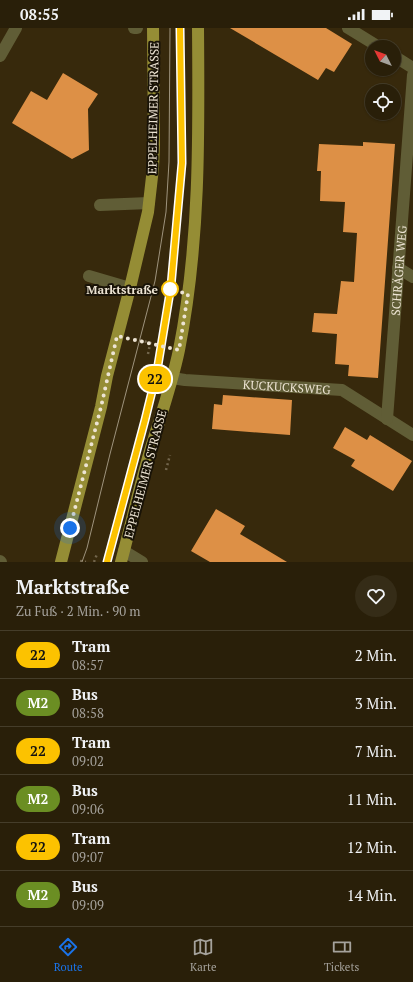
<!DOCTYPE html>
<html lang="de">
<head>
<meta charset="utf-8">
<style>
  body { margin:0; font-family:"PT Serif",serif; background:#352c17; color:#f1f3f6; height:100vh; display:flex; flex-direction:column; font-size:15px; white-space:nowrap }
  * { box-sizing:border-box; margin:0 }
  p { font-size:13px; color:#a5a29c }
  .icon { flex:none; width:22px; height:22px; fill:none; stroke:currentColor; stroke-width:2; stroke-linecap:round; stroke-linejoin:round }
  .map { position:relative; height:534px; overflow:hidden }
  .panel { display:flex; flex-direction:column; background:#291f09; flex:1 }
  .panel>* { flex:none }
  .badge { padding:0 8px; border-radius:13px; font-size:14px; line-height:26px }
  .needle { width:26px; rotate:312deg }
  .controls { position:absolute; left:365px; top:12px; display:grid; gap:8px }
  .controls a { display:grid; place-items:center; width:36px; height:36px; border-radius:50%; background:#291f09; box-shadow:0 1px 3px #0004,0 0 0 1px #453d2a; font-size:20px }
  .you { position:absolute; width:20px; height:20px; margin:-10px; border:3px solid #fff; border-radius:50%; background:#1a73e8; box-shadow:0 0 0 6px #1a73e833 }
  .map>.badge { position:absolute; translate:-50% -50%; box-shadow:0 0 0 2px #fff }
  .round { display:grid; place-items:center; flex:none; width:42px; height:42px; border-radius:21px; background:#352c17 }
  .headline { display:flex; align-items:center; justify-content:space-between; height:68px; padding:0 16px }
  h1 { font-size:19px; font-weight:600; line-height:30px }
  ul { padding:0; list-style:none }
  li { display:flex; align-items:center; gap:12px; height:48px; padding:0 16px; border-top:1px solid #453d2a }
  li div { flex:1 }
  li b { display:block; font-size:15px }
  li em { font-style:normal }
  li .badge { min-width:44px; font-weight:700; text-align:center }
  .status { display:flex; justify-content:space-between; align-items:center; height:28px; padding:0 20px; background:#291f09; direction:ltr }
  .status svg { height:11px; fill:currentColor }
  .tabs { display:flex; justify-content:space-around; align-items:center; height:56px; border-top:1px solid #453d2a; background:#291f09; font-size:11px; color:#a5a29c }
  .tabs a { display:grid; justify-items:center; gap:2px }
  .tabs .on { color:#1a73e8 }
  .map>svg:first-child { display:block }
  .building { fill:#dd9046 }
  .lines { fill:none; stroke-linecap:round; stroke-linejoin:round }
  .path { stroke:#73664d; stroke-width:2.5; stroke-dasharray:2 3; stroke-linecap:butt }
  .minor { stroke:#605d36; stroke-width:12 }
  .major { stroke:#958d35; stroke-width:12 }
  .tram { stroke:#9e937d; stroke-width:1 }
  .line-casing { stroke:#fff; stroke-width:9 }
  .line { stroke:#fcc200; stroke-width:6 }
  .walk { stroke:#ede4d3; stroke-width:4; stroke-dasharray:0 7.2 }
  .stop-dot { fill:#fff; stroke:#fcc200; stroke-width:2 }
  .labels { text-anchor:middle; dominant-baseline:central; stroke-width:4; stroke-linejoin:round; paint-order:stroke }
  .street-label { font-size:12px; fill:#ede4d3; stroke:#191307 }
  .stop-label { font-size:12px; font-weight:bold; fill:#ede4d3; stroke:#191307; text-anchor:end }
</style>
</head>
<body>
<div class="status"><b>08:55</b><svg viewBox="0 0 49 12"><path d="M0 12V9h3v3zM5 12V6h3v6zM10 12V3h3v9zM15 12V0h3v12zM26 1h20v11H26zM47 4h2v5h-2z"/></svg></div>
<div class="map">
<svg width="413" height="534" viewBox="0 0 413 534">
  <rect width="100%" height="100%" fill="#37290c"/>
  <g class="building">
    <polygon points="230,0 326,0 352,16 334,44 326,40 318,52"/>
    <polygon points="63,45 98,66 88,81 89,122 72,131 12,95 31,63 47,72"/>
    <polygon points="363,114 395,116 378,350 348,348 349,337 335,336 337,306 312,304 314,285 337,286 341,253 354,254 357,205 343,204 345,174 320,173 321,143 317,143 319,116 363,118"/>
    <polygon points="223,367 292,372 290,407 212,401 214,376 222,377"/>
    <polygon points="345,399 367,412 370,407 412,433 393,463 351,438 355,432 333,420"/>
    <polygon points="216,481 245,498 240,506 287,534 210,534 191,523"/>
  </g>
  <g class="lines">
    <g class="path">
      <polyline points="135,311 163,318"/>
      <polyline points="148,326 150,316"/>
      <polyline points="166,442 170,427"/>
      <polyline points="80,533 86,534"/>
      <polyline points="94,534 97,526"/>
    </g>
    <g class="minor">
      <polyline points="134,0 137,0"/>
      <polyline points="348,0 379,19"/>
      <polyline points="0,28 16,0"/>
      <polyline points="394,28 413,40"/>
      <polyline points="100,177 149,175"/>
      <polyline points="398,240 413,249"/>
      <polyline points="89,248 130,260"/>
      <path id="s1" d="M172,350L185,352L342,362L413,407"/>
      <path id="s2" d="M387,391L413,47"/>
      <polyline points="124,523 142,534"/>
      <polyline points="0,533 1,534"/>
    </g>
    <g class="major">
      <polyline points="61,534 101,379 107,348 130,260 148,184 153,140 154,117 153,0"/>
      <path d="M121,534C131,497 139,460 150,423C160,390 172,356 179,322C200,216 199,107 198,0"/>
    </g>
    <g class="tram">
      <polyline points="82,534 87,520 110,426 155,253 166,184 169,134 170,0"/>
      <polyline points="107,534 145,392 157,343 171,258 182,135 180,0"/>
    </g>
  </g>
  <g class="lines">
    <defs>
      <polyline id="line" points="107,534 145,392 157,343 171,258 182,135 180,0"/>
    </defs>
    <use href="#line" class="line-casing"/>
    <use href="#line" class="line"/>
    <polyline class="walk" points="70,500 101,379 117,308 179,322 188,266 170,261"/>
  </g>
  <circle class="stop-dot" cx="170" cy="261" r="8"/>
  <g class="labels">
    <g class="street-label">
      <text transform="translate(153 80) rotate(-89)">EPPELHEIMER STRASSE</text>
      <text stroke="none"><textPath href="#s2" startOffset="149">SCHRÄGER WEG</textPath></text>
      <text stroke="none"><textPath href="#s1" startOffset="115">KUCKUCKSWEG</textPath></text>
      <text transform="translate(145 446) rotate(-75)">EPPELHEIMER STRASSE</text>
    </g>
    <g class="stop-label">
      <text x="158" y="261">Marktstraße</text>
    </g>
  </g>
</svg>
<div class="controls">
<a><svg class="needle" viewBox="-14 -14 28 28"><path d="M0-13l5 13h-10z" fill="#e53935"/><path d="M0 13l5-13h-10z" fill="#a5a29c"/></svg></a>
<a><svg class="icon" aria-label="locate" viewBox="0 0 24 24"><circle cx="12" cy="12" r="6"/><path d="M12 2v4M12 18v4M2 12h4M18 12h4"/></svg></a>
</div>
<div class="you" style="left:70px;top:500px"></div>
<b class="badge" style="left:155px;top:351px;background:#fcc200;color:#111">22</b>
</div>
<section class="panel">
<div class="headline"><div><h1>Marktstraße</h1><p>Zu Fuß · 2 Min. · 90 m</p></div><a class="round"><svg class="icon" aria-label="heart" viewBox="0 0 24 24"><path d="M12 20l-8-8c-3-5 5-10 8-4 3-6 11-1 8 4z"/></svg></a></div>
<ul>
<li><span class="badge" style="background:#fcc200;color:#111">22</span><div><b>Tram</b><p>08:57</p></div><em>2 Min.</em></li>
<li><span class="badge" style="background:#6b8e23;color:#fff">M2</span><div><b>Bus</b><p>08:58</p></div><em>3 Min.</em></li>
<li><span class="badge" style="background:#fcc200;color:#111">22</span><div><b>Tram</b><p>09:02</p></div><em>7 Min.</em></li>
<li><span class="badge" style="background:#6b8e23;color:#fff">M2</span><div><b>Bus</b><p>09:06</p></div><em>11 Min.</em></li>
<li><span class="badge" style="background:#fcc200;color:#111">22</span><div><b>Tram</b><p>09:07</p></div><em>12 Min.</em></li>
<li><span class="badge" style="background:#6b8e23;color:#fff">M2</span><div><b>Bus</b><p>09:09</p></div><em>14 Min.</em></li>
</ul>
</section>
<nav class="tabs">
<a class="on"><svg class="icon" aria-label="directions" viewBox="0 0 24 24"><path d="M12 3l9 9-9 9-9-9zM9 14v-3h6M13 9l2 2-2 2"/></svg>Route</a>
<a><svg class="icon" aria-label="map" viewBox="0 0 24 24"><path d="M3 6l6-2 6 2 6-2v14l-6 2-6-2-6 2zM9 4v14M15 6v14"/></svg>Karte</a>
<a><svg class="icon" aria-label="tickets" viewBox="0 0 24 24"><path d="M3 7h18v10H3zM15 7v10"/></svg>Tickets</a>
</nav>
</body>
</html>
